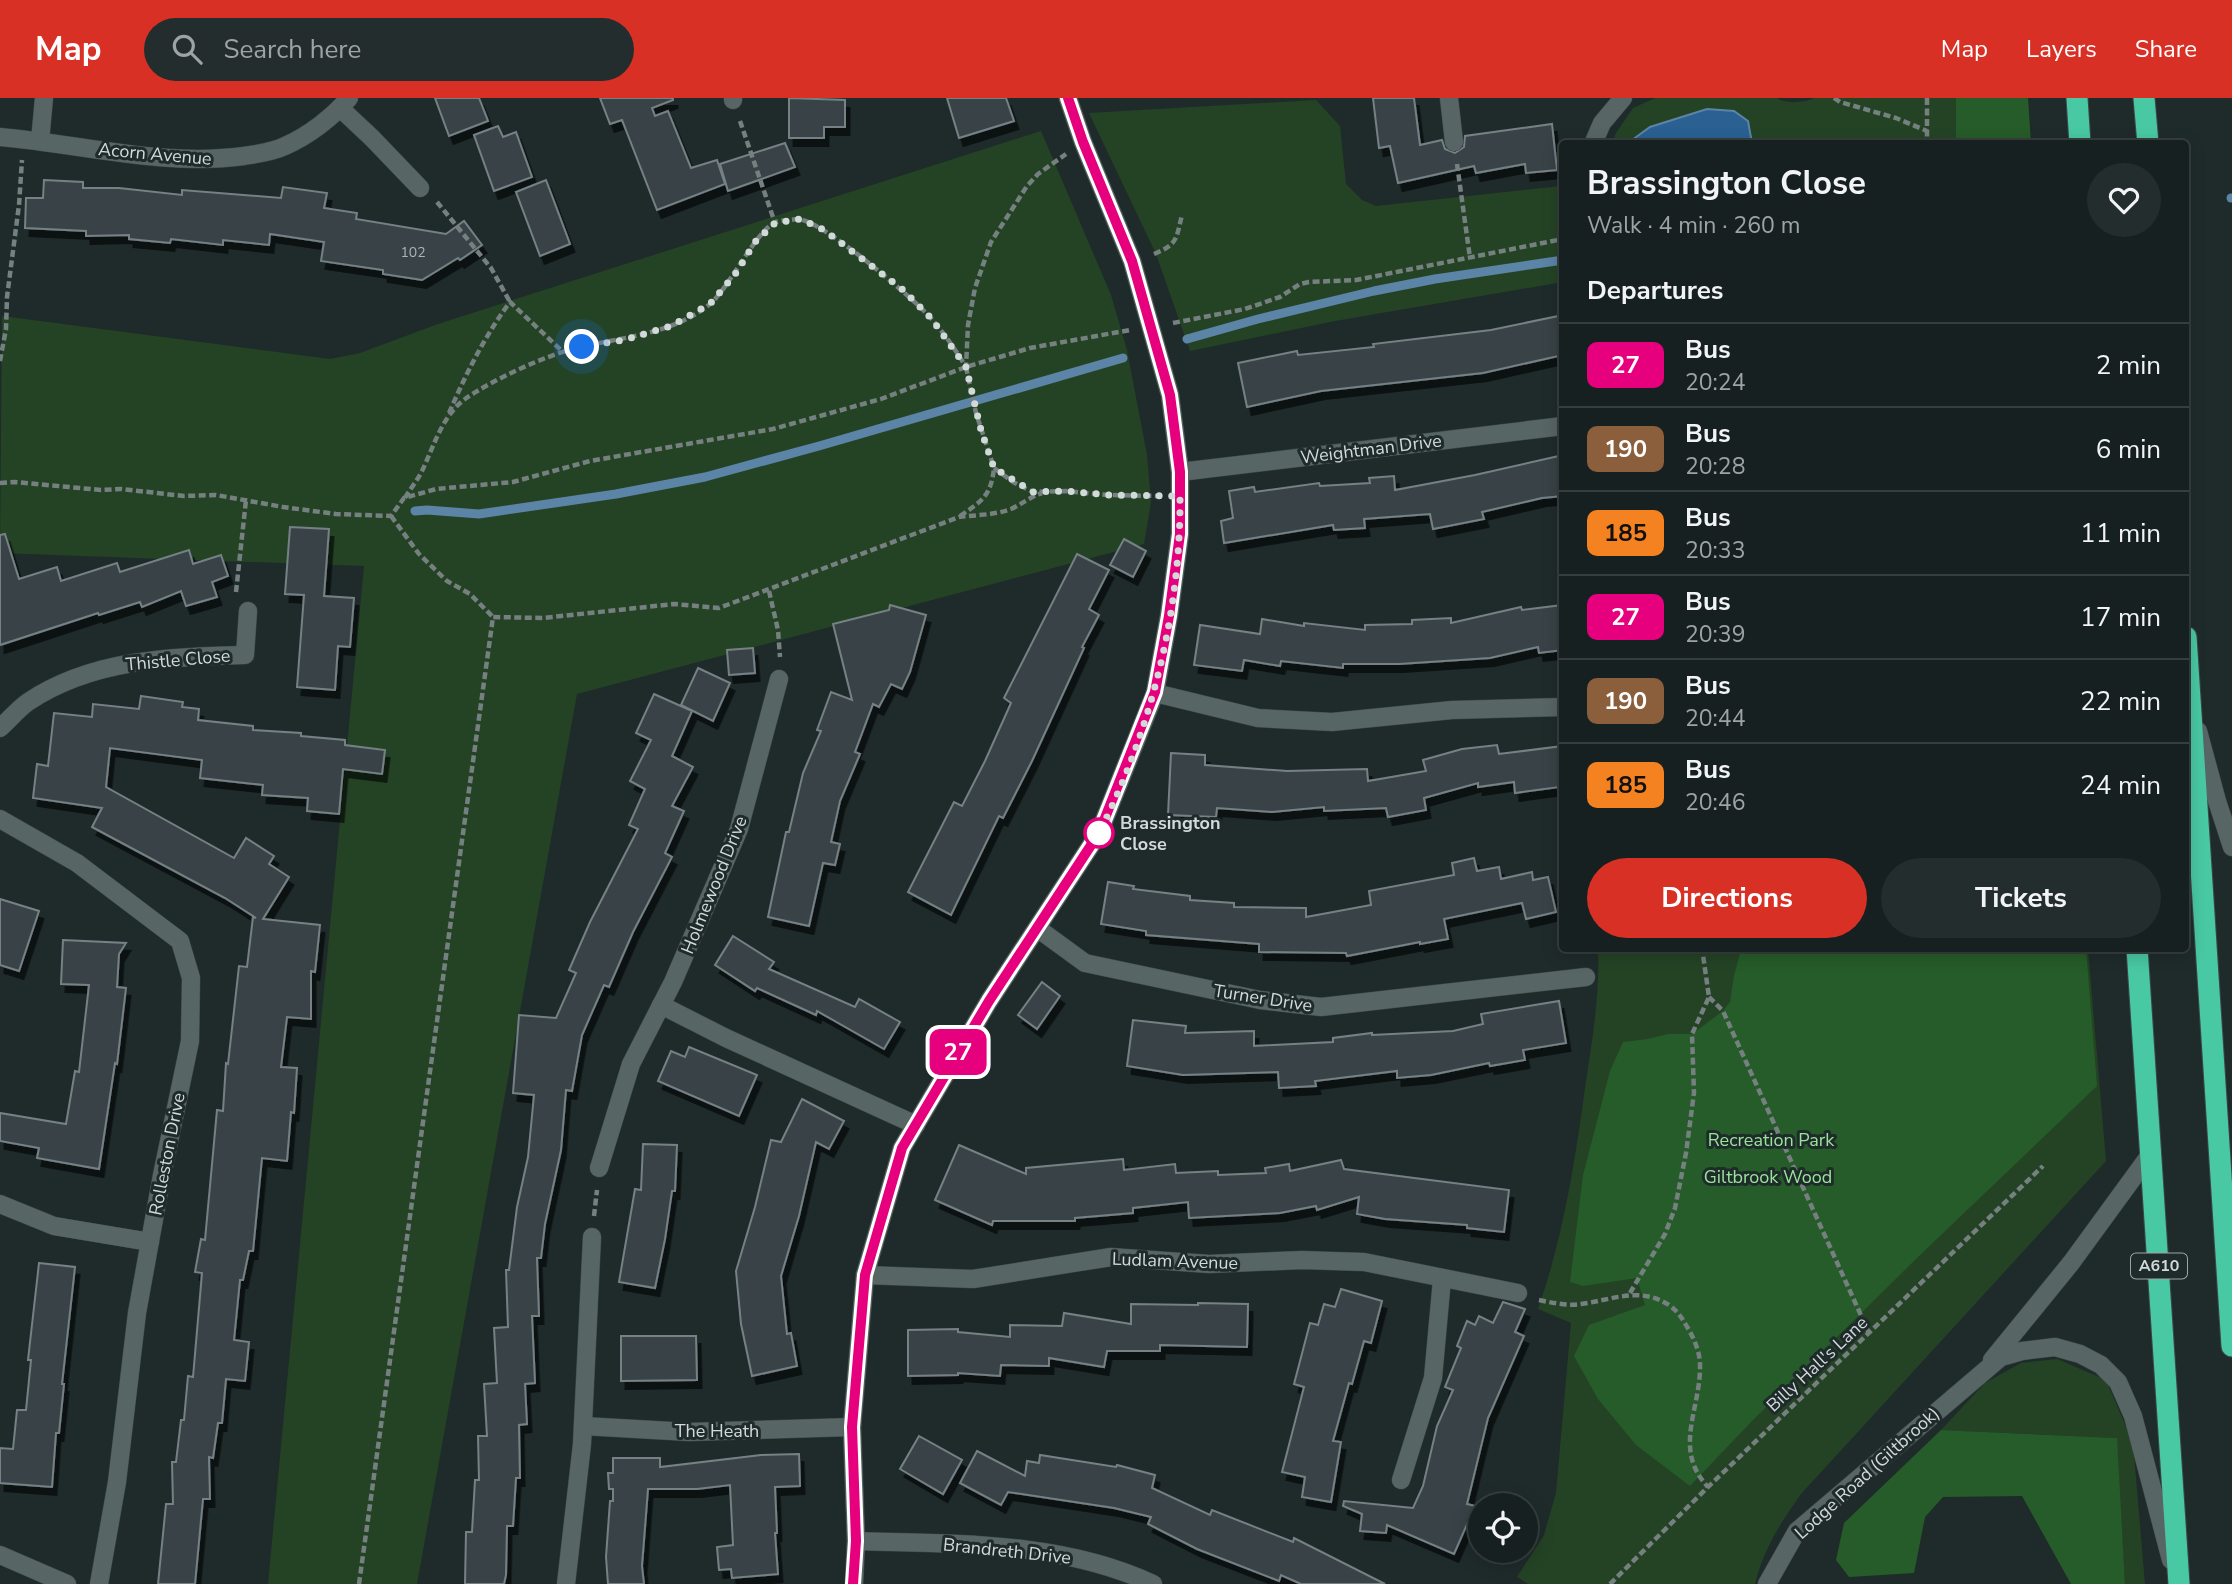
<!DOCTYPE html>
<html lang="en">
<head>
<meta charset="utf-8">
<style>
  body { margin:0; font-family:"Nunito Sans",sans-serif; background:#242d2d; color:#f1f3f6; height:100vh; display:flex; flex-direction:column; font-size:26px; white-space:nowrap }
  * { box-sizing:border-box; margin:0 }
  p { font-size:23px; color:#9ea3a5 }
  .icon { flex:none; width:38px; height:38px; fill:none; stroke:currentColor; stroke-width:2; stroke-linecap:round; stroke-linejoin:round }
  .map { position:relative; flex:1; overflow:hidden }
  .drawer { position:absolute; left:1559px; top:42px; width:630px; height:812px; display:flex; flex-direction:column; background:#172020; border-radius:7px; box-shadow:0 4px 18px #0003,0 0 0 2px #363e3e }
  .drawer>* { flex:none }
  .badge { padding:0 14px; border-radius:10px; font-size:24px; line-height:46px }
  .buttons { position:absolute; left:1468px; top:1395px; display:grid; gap:14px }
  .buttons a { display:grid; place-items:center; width:70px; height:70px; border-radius:50%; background:#172020; box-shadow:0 4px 18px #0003,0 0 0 2px #363e3e; font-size:35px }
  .you { position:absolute; width:35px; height:35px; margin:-18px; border:5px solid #fff; border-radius:50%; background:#1a73e8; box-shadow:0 0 0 10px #1a73e833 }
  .map>.badge { position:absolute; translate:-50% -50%; box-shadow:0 0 0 4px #fff }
  h2 { padding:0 28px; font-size:26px; line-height:63px }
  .round { display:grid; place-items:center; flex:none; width:74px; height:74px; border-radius:37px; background:#242d2d }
  .summary { display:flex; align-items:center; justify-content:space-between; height:119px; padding:0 28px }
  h1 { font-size:33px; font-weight:700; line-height:52px }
  .primary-button { display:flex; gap:14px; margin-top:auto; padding:14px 28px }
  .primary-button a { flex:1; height:80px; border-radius:42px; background:#d93025; color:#fff; font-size:28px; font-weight:700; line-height:80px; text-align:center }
  .primary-button a+a { background:#242d2d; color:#f1f3f6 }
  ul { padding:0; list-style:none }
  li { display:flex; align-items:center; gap:21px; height:84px; padding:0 28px; border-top:2px solid #363e3e }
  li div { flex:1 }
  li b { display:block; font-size:26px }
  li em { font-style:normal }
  li .badge { min-width:77px; font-weight:700; text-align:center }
  header { display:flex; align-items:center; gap:42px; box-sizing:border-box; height:98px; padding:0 35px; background:#d93025; color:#fff }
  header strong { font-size:33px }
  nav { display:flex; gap:38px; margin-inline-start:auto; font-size:24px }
  .search { width:490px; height:63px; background:#242d2d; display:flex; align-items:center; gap:18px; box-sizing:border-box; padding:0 24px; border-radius:38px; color:#9ea3a5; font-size:26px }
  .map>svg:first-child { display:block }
  .green { fill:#244325 }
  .forest { fill:#265c29 }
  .water { fill:#2a6092; stroke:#5c84a7; stroke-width:2 }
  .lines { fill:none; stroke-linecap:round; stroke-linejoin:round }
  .stream { stroke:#5c84a7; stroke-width:9 }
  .building { fill:#384347; stroke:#748185; stroke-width:2; filter:url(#shadow) }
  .minor-casing { stroke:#3d4747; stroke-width:19 }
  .highway-casing { stroke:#3d4747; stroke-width:23 }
  .path { stroke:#768080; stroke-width:4.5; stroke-dasharray:7 3.5; stroke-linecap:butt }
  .minor { stroke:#586565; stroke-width:18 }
  .highway { stroke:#49c8a4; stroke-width:21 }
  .line-casing { stroke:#fff; stroke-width:16 }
  .line { stroke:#e6007e; stroke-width:10 }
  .walk { stroke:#d2d9d9; stroke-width:7; stroke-dasharray:0 12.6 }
  .stop-dot { fill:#fff; stroke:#e6007e; stroke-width:3.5 }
  .labels { text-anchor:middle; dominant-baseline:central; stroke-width:6; stroke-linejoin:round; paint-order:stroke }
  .number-label { font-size:14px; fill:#acb4b4 }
  .shield { fill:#1f2b2b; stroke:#9ca5a5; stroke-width:2 }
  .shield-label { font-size:16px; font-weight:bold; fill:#d2d9d9 }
  .street-label { font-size:18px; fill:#d2d9d9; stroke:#1f2b2b }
  .stop-label { font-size:18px; font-weight:bold; fill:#d2d9d9; stroke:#1f2b2b; text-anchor:start }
  .park-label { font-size:18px; fill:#98e498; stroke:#1f2b2b }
</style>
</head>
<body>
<header>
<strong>Map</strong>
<div class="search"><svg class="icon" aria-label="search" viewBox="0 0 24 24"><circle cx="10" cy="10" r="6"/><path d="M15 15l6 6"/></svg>Search here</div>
<nav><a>Map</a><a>Layers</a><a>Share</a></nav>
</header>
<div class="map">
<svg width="2232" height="1486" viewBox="0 0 2232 1486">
  <defs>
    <filter id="shadow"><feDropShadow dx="4.5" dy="8" stdDeviation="0" flood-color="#0009"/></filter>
  </defs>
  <rect width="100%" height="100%" fill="#1f2b2b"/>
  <g class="green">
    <path d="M1655,0H1777C1785,6 1805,5 1814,0H1981L1991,46H1612L1616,35L1633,10Z"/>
    <polygon points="1316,2 1340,28 1346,86 1362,102 1376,108 1561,88 1563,184 1335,223 1190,253 1156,156 1089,15"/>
    <polygon points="1041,33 1111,197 1127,252 1147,357 1151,404 1144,446 577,596 417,1486 268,1486 364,468 0,455 2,218 330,261 360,255 438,226"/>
    <path d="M1598,851H2088L2106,1063L1801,1396C1781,1424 1763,1452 1755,1486H1528L1517,1479L1544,1437L1556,1395L1571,1225L1538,1211C1563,1140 1575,1064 1585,990C1592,943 1600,898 1598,851Z"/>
    <polygon points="2057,1261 2106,1282 2133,1345 2145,1486 2125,1486 2116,1340 1941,1332 1985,1285 2021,1265"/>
  </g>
  <g class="forest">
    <polygon points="1956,0 2028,0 2031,45 1956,45"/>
    <polygon points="1741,851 2086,851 2097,988 1919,1158 1752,1323 1690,1388 1636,1347 1598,1301 1574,1258 1589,1227 1645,1207 1637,1180 1583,1188 1570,1184 1583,1077 1610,973 1623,944 1648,941 1668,936 1692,936 1723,913 1730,904 1734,878"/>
    <polygon points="1941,1332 2117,1340 2125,1486 2071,1486 2022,1398 1943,1399 1925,1419 1914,1475 1849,1479 1836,1462 1844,1425"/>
  </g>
  <polygon class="water" points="1707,11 1734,13 1748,23 1752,45 1628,45 1650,29"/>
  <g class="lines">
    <g class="stream">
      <polyline points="2231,100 2232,100"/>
      <polyline points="1187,241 1258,221 1374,193 1435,181 1563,162"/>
      <polyline points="415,413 427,412 479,416 616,396 705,379 819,348 1123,260"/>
    </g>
  </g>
  <g class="building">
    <polygon points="435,0 479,0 488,23 449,38"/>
    <polygon points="600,0 673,0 673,2 652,10 655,18 668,13 691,70 717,62 725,86 657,112 622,22 610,26"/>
    <polygon points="789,0 845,2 845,29 824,29 824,40 789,40"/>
    <polygon points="947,0 1006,0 1014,23 959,40"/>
    <polygon points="1373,0 1414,0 1420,47 1442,42 1445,51 1455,55 1464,49 1465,38 1552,26 1557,72 1526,75 1525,66 1476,75 1474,68 1398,85 1390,48 1379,50"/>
    <polygon points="498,28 503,39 516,34 532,79 494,93 474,37"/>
    <polygon points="785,45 795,69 728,93 720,66"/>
    <polygon points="44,82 83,84 83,90 119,90 182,97 182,92 281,100 283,89 327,95 324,110 357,115 356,121 446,136 464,123 482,147 460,162 458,160 422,182 383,176 383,172 321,163 324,144 270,136 269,147 223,142 223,147 171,141 170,145 129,141 129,137 86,138 86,133 25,130 26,100 43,100"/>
    <polygon points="546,82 570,146 540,158 516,94"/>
    <polygon points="1563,217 1563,257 1483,275 1321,293 1247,309 1238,265 1297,253 1298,257 1374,249 1373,246 1491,232"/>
    <polygon points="1563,357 1563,398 1542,400 1482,414 1484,421 1433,431 1430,416 1364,421 1365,430 1334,432 1333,427 1224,445 1221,423 1233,420 1229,393 1254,389 1255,394 1319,385 1320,388 1370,385 1369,380 1394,378 1395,392 1475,377"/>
    <polygon points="290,429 329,431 324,498 354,500 350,549 338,548 335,592 297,589 304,497 285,496"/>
    <polygon points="5,436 19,481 57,469 61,483 117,465 120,474 189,452 193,466 221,457 228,478 212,484 217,499 186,508 181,493 142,509 140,504 99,517 98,515 0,547 0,437"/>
    <polygon points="1124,441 1146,453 1133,479 1110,467"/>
    <polygon points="1077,456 1109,472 1089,511 1099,517 1082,549 1084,550 1032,663 1003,720 999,718 951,817 908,794 954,704 962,708 985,663 1011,605 1004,600"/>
    <polygon points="890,507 926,517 910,574 902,591 891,586 879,609 873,606 855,654 860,656 840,703 831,744 840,746 835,767 823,765 809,828 768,819 786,734 789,734 803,675 821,633 817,632 831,594 852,602 833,526 889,512"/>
    <polygon points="1563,507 1563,552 1539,555 1538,549 1490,560 1399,566 1343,566 1343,570 1281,563 1280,568 1244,562 1242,573 1194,567 1200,527 1260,536 1262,521 1304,528 1304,525 1365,532 1365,527 1412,526 1412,522 1451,520 1451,525 1521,509 1522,512"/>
    <polygon points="753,550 755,575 729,577 727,552"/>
    <polygon points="698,570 730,585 713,623 681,607"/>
    <polygon points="654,596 692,613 672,658 693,669 672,708 684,713 665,755 672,759 633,834 609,889 604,887 582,937 572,993 566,992 561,1052 545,1126 541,1160 537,1160 539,1218 532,1218 535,1285 525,1286 527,1326 519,1327 520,1380 516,1380 513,1428 507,1428 506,1477 504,1486 465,1486 466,1434 472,1434 475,1382 479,1382 478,1338 487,1338 484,1286 497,1285 494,1230 508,1229 506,1172 509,1172 517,1109 528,1059 534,997 513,995 519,917 556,920 576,875 569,872 590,824 638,731 629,727 645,691 630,683 651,642 636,635"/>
    <polygon points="141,598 183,604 182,609 199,611 198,622 253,628 253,632 301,635 301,638 345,642 345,647 385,652 382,676 343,671 339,716 307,713 308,700 262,697 263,687 200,680 202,662 110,650 106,689 234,760 246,740 274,758 269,766 289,779 263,821 320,827 315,874 311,873 311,921 287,919 281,969 297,970 294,1015 291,1014 287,1063 262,1060 253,1153 249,1153 243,1182 240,1182 234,1242 249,1244 245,1283 226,1281 222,1325 218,1325 213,1360 209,1359 210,1401 203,1401 195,1486 158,1486 166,1406 173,1406 172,1364 176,1364 181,1322 184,1322 188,1278 193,1279 202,1175 195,1174 201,1141 205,1142 217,1012 223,1013 226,965 228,966 239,868 247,869 253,819 256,820 225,800 92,729 102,710 33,700 37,666 48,668 54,615 92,619 93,606 139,611"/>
    <polygon points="1497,647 1499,656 1563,648 1563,682 1559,682 1560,689 1515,695 1514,684 1478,689 1478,685 1424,700 1426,712 1388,719 1386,710 1324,713 1324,709 1272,714 1217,710 1216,719 1168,717 1171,655 1205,657 1205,667 1287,673 1367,671 1368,683 1426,673 1423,662 1462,651"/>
    <polygon points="1474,760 1477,773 1499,769 1501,781 1532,774 1533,782 1548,779 1556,814 1526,821 1522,805 1444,821 1448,841 1420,846 1420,844 1347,858 1346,855 1259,854 1259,846 1146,837 1146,833 1101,826 1108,784 1134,788 1133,791 1190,798 1190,802 1234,805 1234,809 1306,810 1306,819 1371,807 1369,793 1454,777 1452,765"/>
    <polygon points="0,801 39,813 19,873 0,867"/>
    <polygon points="733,838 774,864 769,871 855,909 859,901 900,924 884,951 817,913 816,917 757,890 755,893 715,867"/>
    <polygon points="63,842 126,845 119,856 117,889 126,890 117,966 115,965 99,1071 37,1060 39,1050 0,1043 0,1015 66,1026 75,973 79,974 89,887 61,886"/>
    <polygon points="1042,884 1060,898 1037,931 1018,917"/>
    <polygon points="1559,903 1566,945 1523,952 1525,962 1490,968 1489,965 1431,977 1397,980 1397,973 1315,983 1316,988 1279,990 1278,974 1183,977 1127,968 1133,922 1186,928 1185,935 1254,933 1254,948 1333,944 1333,940 1372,935 1372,937 1453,933 1483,926 1481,916"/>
    <polygon points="689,949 757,977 739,1018 658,983 671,953 685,959"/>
    <polygon points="802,1001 844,1023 829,1051 816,1044 799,1118 781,1178 787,1236 791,1235 797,1268 752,1278 741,1226 736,1173 755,1109 771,1042 781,1044"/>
    <polygon points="643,1046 677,1047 675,1093 672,1093 665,1141 655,1190 619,1184 635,1091 641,1092"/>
    <polygon points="959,1047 1026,1076 1026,1070 1123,1061 1124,1072 1175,1066 1176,1075 1218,1073 1218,1077 1266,1075 1265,1070 1289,1066 1290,1073 1341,1062 1344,1071 1509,1092 1504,1134 1467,1130 1467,1127 1385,1121 1357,1116 1359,1099 1317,1112 1316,1108 1280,1115 1189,1120 1188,1104 1133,1110 1133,1115 1075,1120 1075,1123 993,1123 992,1127 935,1102"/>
    <polygon points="39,1165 75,1169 62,1286 64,1286 59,1335 56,1335 52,1389 0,1385 0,1350 13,1351 17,1312 26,1312 31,1262 28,1262"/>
    <polygon points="1341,1191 1382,1203 1371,1245 1364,1243 1352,1286 1349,1285 1333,1343 1341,1344 1331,1404 1302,1399 1305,1379 1282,1374 1304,1289 1294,1286 1310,1225 1318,1227 1324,1206 1335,1209"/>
    <polygon points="1503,1204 1525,1211 1515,1234 1524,1238 1488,1320 1467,1406 1475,1408 1454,1456 1387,1427 1386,1435 1360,1433 1362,1416 1343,1408 1344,1403 1413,1410 1423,1388 1437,1328 1453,1292 1445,1289 1461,1250 1457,1248 1467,1223 1475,1227 1479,1218 1493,1225"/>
    <polygon points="1198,1205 1248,1206 1247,1249 1160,1247 1160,1253 1107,1253 1104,1269 1049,1260 1049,1268 1001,1267 1000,1278 958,1275 958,1277 908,1278 908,1232 958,1231 958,1234 1010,1239 1010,1227 1062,1228 1064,1215 1131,1226 1131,1206 1198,1207"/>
    <polygon points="621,1238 696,1238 697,1282 621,1283"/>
    <polygon points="919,1338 962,1362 943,1396 900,1371"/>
    <polygon points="977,1353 1025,1378 1027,1363 1039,1365 1040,1357 1116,1369 1117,1367 1155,1377 1152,1390 1210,1417 1212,1412 1293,1444 1294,1440 1385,1486 1301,1486 1281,1477 1279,1483 1197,1451 1148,1426 1151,1419 1114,1410 1008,1394 1001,1407 960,1385"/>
    <polygon points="799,1356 800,1388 775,1389 777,1435 775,1435 778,1476 732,1480 731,1471 719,1472 717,1449 733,1447 730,1387 697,1391 648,1391 642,1468 644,1486 608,1486 606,1459 610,1403 613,1403 613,1391 609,1391 608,1375 613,1375 613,1360 660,1360 660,1369 761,1357"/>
  </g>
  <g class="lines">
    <defs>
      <g id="minor">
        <polyline points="733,0 733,2"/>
        <polyline points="1449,0 1454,44"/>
        <polyline points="340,10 372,40 420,90"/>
        <path d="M0,39C81,46 162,69 244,58C257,56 273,54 285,48C308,38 333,19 349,0"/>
        <polyline points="40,43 44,0"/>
        <polyline points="1593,46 1602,25 1623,0"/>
        <polyline points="1180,374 1563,328"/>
        <polyline points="1155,595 1258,620 1332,624 1452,612 1563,609"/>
        <path d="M0,630C9,622 18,611 28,604C92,561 170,559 245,557L248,513"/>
        <polyline points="2198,633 2217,703 2232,749"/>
        <polyline points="0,721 77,765 180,843 191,880 190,943 162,1077 137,1215 117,1384 99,1486"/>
        <polyline points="1037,830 1085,865 1260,902 1321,909 1586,879"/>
        <polyline points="661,907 726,940 916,1027"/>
        <polyline points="599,1070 631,966 673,884 739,731 779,581"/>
        <polyline points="0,1106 54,1128 150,1144"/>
        <polyline points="865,1177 973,1181 1111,1159 1209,1166 1302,1162 1364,1164 1518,1195"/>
        <polyline points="1992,1262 2071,1165 2152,1054"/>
        <polyline points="583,1328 689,1334 852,1329"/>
        <polyline points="1401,1382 1433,1280 1442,1181"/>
        <path d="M856,1443C956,1446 1061,1443 1153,1486"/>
        <polyline points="0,1457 67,1486"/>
        <polyline points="566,1486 582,1346 592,1139"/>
        <polyline points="854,1486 856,1443 852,1329 865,1177 902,1050 989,903 1099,735 1155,595 1169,518 1180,436 1180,374 1170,297 1132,163 1083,44 1068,0"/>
        <polyline points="1767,1486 1797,1433 2001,1259 2022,1253 2055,1249 2080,1256 2101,1267 2118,1284 2133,1318 2171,1462"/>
      </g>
      <g id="highway">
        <polyline points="2077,0 2080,46"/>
        <polyline points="2144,0 2148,46"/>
        <polyline points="2186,539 2232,1248"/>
        <polyline points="2137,850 2179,1486"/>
      </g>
    </defs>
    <use href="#minor" class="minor-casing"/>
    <use href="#highway" class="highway-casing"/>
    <g class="path">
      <polyline points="1834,0 1840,4 1896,20 1927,33"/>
      <polyline points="1927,0 1927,46"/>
      <polyline points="740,23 775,125"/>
      <polyline points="1457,66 1470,160"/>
      <polyline points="437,104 491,170 510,204"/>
      <path d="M1154,156C1178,146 1176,141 1182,117"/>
      <polyline points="1173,225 1245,211 1280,199 1300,186 1309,184 1356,182 1563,141"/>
      <polyline points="0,263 6,231 7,199 19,107 22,62"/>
      <polyline points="966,269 976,315 994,370 1013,384 1033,394 1066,393 1108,397 1158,398"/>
      <path d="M449,315C466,276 484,239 510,204L563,254"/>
      <polyline points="0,385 15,384 101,392 121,391 184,398 216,397 283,409 336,416 391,418 404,400 436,391 513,384 590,363 773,331 881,301 966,269 1030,250 1130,232"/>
      <path d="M405,400C410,391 417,383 422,373C434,348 442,318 465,301C494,281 546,257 580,249C624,239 673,236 710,206C730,189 756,132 776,124C782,122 792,122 797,121C821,121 910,198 928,217C942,232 955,251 966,269L968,227L975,190L991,144L1027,88L1038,76L1066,56"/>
      <polyline points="391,418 419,456 447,483 470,496 493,519"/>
      <path d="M960,418C982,403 991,398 994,370"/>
      <polyline points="769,493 778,532 780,559"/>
      <polyline points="236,494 246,402"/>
      <polyline points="1709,899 1723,913 1869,1235"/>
      <polyline points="594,1118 597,1092"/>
      <polyline points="1630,1195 1665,1136 1675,1110 1686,1055 1694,995 1692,936 1709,899 1702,850"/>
      <path d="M1539,1202C1553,1205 1567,1208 1581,1206C1612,1202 1640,1188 1669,1207C1679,1214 1683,1222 1689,1232C1695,1243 1700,1255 1700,1267C1701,1311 1672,1351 1708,1389"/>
      <path d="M359,1486L493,519L543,520L674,506L719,510L959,419C976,417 995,417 1011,411C1022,406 1030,399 1042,395"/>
      <polyline points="1610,1486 1708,1389 2043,1068"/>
    </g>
    <use href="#minor" class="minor"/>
    <use href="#highway" class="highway"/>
  </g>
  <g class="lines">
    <defs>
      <polyline id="line" points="853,1486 856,1443 852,1329 865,1177 902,1050 989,903 1099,735 1155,594 1169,518 1180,436 1180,374 1170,297 1132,163 1083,44 1068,0"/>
    </defs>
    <use href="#line" class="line-casing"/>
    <use href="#line" class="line"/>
    <path class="walk" d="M582,249L624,242L671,228L710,206L736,175L755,144L775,125L800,121L824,132L902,191L931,220L966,269L981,332L994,370L1033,394L1066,393L1108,397L1180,398C1181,513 1151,633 1099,735"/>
  </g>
  <circle class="stop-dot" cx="1099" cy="735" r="14"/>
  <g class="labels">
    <g class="number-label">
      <text x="413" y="154">102</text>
    </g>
    <rect class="shield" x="2131" y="1155.5" width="56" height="25" rx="5"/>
    <g class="shield-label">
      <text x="2159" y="1168">A610</text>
    </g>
    <g class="street-label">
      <text transform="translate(155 56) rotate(5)">Acorn Avenue</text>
      <text transform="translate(1371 351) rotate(-7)">Weightman Drive</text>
      <text transform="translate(178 562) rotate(-5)">Thistle Close</text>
      <text transform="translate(714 787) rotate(-68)">Holmewood Drive</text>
      <text transform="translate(1263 900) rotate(9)">Turner Drive</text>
      <text transform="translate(167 1056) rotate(-79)">Rolleston Drive</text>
      <text transform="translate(1175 1163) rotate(2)">Ludlam Avenue</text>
      <text transform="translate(1817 1266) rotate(-43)">Billy Hall's Lane</text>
      <text x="717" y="1333">The Heath</text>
      <text transform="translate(1867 1375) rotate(-42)">Lodge Road (Giltbrook)</text>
      <text transform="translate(1007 1453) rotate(6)">Brandreth Drive</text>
    </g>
    <g class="stop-label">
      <text x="1120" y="725">Brassington<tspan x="1120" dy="21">Close</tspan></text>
    </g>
    <g class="park-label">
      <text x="1771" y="1042">Recreation Park</text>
      <text x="1768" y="1079">Giltbrook Wood</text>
    </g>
  </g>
</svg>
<div class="buttons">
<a><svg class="icon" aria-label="locate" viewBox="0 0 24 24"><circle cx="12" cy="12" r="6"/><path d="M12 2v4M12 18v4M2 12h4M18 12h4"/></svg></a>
</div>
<div class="you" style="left:582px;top:249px"></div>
<b class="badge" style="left:958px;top:954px;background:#e6007e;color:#fff">27</b>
<section class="drawer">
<div class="summary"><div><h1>Brassington Close</h1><p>Walk · 4 min · 260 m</p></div><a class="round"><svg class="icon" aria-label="heart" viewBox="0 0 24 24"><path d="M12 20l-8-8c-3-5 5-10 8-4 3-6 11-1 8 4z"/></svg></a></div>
<h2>Departures</h2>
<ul>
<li><span class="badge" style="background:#e6007e;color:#fff">27</span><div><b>Bus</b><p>20:24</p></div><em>2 min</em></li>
<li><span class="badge" style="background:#8b5e3c;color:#fff">190</span><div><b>Bus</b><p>20:28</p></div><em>6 min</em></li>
<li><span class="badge" style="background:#f58220;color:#111">185</span><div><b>Bus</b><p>20:33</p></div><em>11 min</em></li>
<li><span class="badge" style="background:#e6007e;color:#fff">27</span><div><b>Bus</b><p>20:39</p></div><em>17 min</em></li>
<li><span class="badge" style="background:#8b5e3c;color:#fff">190</span><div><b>Bus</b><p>20:44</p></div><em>22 min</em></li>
<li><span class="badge" style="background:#f58220;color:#111">185</span><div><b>Bus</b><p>20:46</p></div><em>24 min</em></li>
</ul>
<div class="primary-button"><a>Directions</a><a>Tickets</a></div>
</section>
</div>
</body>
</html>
